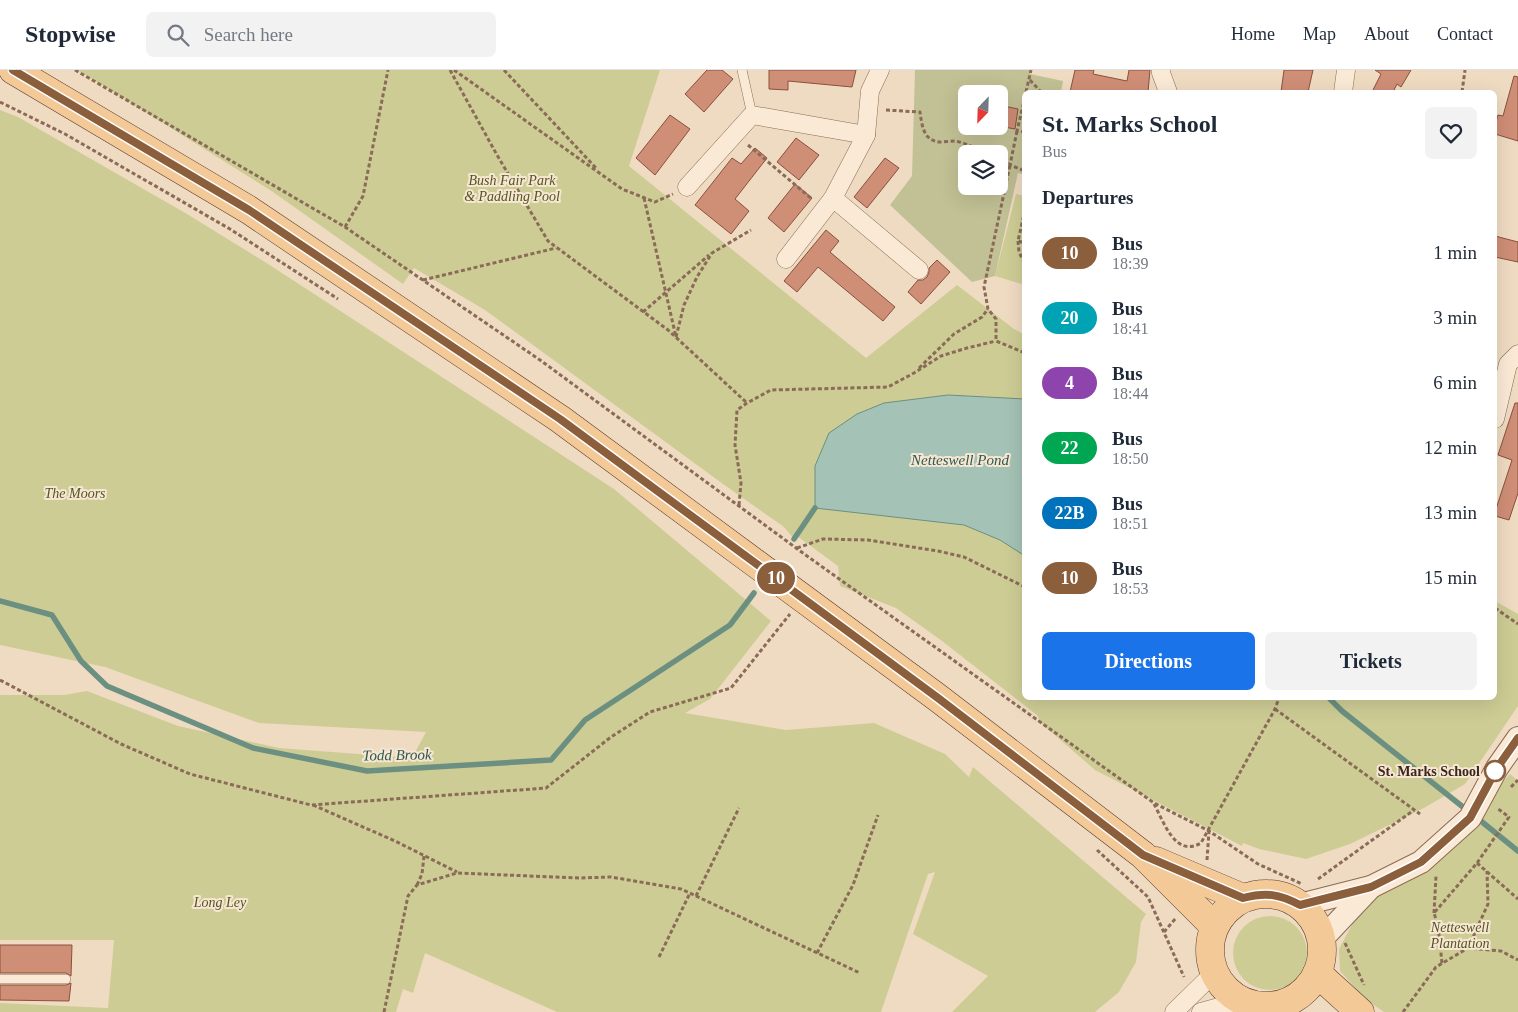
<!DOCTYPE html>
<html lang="en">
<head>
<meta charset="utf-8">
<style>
  body { margin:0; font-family:Georgia,serif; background:#f2f2f3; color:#1f2937; height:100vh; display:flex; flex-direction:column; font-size:19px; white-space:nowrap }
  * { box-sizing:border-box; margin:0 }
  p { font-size:16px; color:#747a83 }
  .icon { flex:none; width:28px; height:28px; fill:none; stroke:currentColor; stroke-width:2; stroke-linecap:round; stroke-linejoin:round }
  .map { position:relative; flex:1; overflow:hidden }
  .sheet { position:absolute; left:1022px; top:20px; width:475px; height:610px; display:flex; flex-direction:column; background:#fff; border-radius:8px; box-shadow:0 5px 20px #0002 }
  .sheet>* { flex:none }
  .badge { padding:0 10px; border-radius:16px; font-size:18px; line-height:32px }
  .needle { width:32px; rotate:203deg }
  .buttons { position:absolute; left:958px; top:15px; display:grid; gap:10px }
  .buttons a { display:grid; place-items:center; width:50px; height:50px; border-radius:8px; background:#fff; box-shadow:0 5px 20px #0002; font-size:25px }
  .map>.badge { position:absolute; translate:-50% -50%; box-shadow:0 0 0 2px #fff }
  h2 { padding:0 20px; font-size:19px; line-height:45px }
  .round { display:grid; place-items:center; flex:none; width:52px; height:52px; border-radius:8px; background:#f2f2f3 }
  .headline { display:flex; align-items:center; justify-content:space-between; height:85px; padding:0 20px }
  h1 { font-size:24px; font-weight:700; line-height:38px }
  .button { display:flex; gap:10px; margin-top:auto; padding:10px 20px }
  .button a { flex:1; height:58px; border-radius:8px; background:#1a73e8; color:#fff; font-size:20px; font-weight:700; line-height:58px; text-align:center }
  .button a+a { background:#f2f2f3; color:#1f2937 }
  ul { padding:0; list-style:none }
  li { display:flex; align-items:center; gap:15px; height:65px; padding:0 20px }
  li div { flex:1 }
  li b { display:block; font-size:19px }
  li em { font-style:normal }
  li .badge { min-width:55px; font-weight:700; text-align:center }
  header { display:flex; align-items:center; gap:30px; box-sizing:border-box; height:70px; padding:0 25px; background:#fff; border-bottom:1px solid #e0e1e3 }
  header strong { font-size:24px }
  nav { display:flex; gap:28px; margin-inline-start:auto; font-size:18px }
  .search { width:350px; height:45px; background:#f2f2f3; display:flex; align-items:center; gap:12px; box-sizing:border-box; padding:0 18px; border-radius:8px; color:#747a83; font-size:19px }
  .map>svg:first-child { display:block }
  .green { fill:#cecc95 }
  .cemetery { fill:#c2c195; fill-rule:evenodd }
  .water { fill:#a4c2b5; stroke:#6b9081 }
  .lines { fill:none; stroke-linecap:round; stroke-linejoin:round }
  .stream { stroke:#6b9081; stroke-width:5.5 }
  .building { fill:#cf8e76; stroke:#8a503d }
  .service-casing { stroke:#8a6b58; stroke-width:10 }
  .minor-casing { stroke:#8a6b58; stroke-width:19 }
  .tertiary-casing { stroke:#8a6b58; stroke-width:24 }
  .primary-casing { stroke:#573a2d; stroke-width:29 }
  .path { stroke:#8a6b58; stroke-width:3; stroke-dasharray:4 2.5; stroke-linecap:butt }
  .service { stroke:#fae9d5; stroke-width:9 }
  .minor { stroke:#fae9d5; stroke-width:18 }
  .tertiary { stroke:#fae9d5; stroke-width:22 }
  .primary { stroke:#f4c998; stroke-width:28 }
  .line-casing { stroke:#fff; stroke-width:11 }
  .line { stroke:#8b5e3c; stroke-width:8 }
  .stop-dot { fill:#fff; stroke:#8b5e3c; stroke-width:2.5 }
  .labels { text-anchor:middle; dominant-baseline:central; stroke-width:4; stroke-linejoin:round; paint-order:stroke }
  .park-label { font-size:14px; font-style:italic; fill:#515623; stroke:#f7e6d2 }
  .stop-label { font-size:14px; font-weight:bold; fill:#39261d; stroke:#f7e6d2; text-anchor:end }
  .water-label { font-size:15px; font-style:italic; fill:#2c5950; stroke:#f7e6d2 }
</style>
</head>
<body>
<header>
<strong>Stopwise</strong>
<div class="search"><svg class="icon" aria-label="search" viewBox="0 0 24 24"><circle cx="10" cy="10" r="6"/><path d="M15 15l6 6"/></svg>Search here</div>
<nav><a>Home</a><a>Map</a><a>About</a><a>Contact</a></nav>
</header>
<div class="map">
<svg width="1518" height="942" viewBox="0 0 1518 942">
  <rect width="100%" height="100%" fill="#efdbc2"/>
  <g class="green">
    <polygon points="78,0 660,0 629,96 866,288 957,215 1014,259 1025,265 1025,628 1495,628 1495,531 1518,544 1518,636 1465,714 1424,738 1350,774 1306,789 1259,779 1243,773 1242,776 1095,700 1042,654 1037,645 942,571 896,538 840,516 838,496 797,466 794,469 784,457 723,414 485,240 414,198 403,214 273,122"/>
    <polygon points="0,40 18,47 187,144 265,192 614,419 771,551 710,629 685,643 786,660 874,653 945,684 969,707 973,697 1146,844 1141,852 1136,892 1119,922 1095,942 952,942 988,906 913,864 935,802 928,804 881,942 557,942 425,883 413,923 403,919 396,942 0,942 0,933 108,938 114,870 0,870 0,625 64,625 87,621 178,656 279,678 412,688 426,662 259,653 105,597 0,575"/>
    <polygon points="1016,124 1025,126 1025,215 995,206"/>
    <polygon points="1510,704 1518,711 1518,942 1384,942 1365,929 1340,901 1339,879 1358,843 1421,792 1470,748"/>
    <circle cx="1270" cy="883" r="37"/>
  </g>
  <path class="cemetery" d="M915,0H1030V4L1063,11L1061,22H1025V105L1018,103L995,206L972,212L890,135L912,106ZM966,24H999V56H966ZM966,84H999V116H966Z"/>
  <polygon class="water" points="948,325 1025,329 1025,486 1000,470 964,455 815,438 815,396 829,363 857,344 884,333"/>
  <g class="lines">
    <g class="stream">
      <polyline points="794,469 815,438"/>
      <polyline points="0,531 52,545 81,591 107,616 253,678 367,701 551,690 585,650 730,555 754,523"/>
      <polyline points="1329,628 1342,641 1468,741"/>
      <polyline points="1476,747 1518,781"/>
    </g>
  </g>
  <g class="building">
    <polygon points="707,0 722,0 733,9 704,42 685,24"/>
    <polygon points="769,0 856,0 852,17 788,11 788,20 769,19"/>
    <polygon points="1075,0 1094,0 1093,4 1127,11 1129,0 1150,0 1148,22 1070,22"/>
    <polygon points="1284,0 1313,0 1308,22 1281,22"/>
    <polygon points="1375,0 1411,0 1401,17 1397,14 1393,22 1372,22 1381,4"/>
    <polygon points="1514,6 1518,7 1518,71 1495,64 1495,55 1498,45 1503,46"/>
    <polygon points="999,35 1018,39 1015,59 999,56"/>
    <polygon points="670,45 690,59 655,105 636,88"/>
    <polygon points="796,68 819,85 799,110 777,92"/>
    <polygon points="755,78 767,88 735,129 749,141 731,164 695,135 732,88 741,94"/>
    <polygon points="885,88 899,98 867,138 854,127"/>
    <polygon points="795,114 812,128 784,162 768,148"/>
    <polygon points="826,160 839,171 830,182 895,237 883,251 818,197 797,222 784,211"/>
    <polygon points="1495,166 1518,172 1518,192 1495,187"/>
    <polygon points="937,190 950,202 921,234 908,222 918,210 923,210 927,207 929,202 929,198"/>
    <polygon points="1515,333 1518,333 1518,423 1509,450 1495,446 1495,442 1512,390 1498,385"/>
    <polygon points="0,875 72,875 71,906 66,903 0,903"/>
    <polygon points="71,913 69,931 0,930 0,915 66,915"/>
  </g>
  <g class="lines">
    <defs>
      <g id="service">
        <polyline points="742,0 752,45"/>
        <polyline points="0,909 66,909"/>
      </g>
      <g id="minor">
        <polyline points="1161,0 1161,3 1168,22"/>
        <polyline points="1343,22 1346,0"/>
        <polyline points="687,117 752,45 866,65 870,21 880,0"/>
        <polyline points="833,128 919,200"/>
        <polyline points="786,189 833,128 866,65"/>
        <polyline points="1495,349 1508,294 1518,284"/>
        <polyline points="1174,942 1214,903"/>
        <polyline points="1201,942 1241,931"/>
      </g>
      <g id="tertiary">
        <polyline points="1300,835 1371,817 1421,792 1470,748 1497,698 1518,668"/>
        <polyline points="1321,870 1371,817"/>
      </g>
      <g id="primary">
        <polyline points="13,0 249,140 560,349 938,628 1143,785 1214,856"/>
        <polyline points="1156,791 1243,828"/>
        <circle cx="1266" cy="880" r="56"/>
        <polyline points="1317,903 1360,942"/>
      </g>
    </defs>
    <use href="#service" class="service-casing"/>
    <use href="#minor" class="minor-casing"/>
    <use href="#tertiary" class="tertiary-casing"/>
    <use href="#primary" class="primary-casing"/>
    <g class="path">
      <polyline points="75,0 345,157 540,290 807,486 1154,733 1209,761 1258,794 1302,814"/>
      <polyline points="450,0 497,85 548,171 668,260 747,333"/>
      <polyline points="454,0 622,119 655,132 673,124"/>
      <polyline points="504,0 596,98"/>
      <polyline points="1030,10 1041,22"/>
      <polyline points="1026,22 1031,0"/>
      <polyline points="1462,22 1465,0"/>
      <polyline points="1025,27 1017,61 1025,62"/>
      <polyline points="0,32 65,64 230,159 338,229"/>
      <path d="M886,40L920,42C922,55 923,70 939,72C944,72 950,71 955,71C966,73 977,79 988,84"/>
      <polyline points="1017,61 1010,95 1025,101"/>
      <polyline points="748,75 812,129"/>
      <polyline points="999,89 1010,95 984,217 988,239 996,249 996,271 1025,283"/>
      <polyline points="644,128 676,267"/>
      <polyline points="1025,140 1018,171 1025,173"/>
      <polyline points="345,157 363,126 388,0"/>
      <polyline points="1018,171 1019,182 1025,194"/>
      <polyline points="423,210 556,178"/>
      <polyline points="643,242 709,185"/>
      <polyline points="676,267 684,235 697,207 712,183 751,160"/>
      <polyline points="919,298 954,264 982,247 988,239"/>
      <polyline points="739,435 741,413 735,375 737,340 747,333 771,320 888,317 914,303 941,286 967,278 996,271"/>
      <polyline points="797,478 823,469 868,470 938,481 964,487 1025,517"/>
      <polyline points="1495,538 1518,554"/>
      <polyline points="0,610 121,674 190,704 311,735 546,718 611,667 650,642 731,618 790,544"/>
      <polyline points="1275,639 1420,744"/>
      <polyline points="1511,717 1518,710"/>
      <path d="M1154,734C1164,752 1175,788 1201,773L1275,639L1279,628"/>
      <polyline points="313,735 395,771 457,802"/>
      <polyline points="1097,780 1148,827 1184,907"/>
      <polyline points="1207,790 1209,761"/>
      <polyline points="1477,793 1518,829"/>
      <polyline points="1318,809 1414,740"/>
      <polyline points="417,815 422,804 424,786"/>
      <polyline points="696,826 739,738"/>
      <polyline points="1434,843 1436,806"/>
      <polyline points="1164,862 1176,848"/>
      <polyline points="1345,873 1364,915"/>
      <polyline points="1468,878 1488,834 1487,801"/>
      <polyline points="817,883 853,815 878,745"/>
      <polyline points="659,887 690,823"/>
      <polyline points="1442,893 1438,856 1434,843 1477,793 1509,747 1497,738"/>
      <polyline points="384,942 408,826 417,815 457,803 579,808 611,807 681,819 860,903"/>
      <polyline points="1403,942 1436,897 1468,878 1501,881 1518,890"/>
    </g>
    <use href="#service" class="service"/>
    <use href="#minor" class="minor"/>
    <use href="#tertiary" class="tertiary"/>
    <use href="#primary" class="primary"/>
  </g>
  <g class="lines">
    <defs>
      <path id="line" d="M13,0L249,140L560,349L938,628L1143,785L1243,828C1266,822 1279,824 1300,835L1371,817L1421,792L1470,748L1497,698L1518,668"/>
    </defs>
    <use href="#line" class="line-casing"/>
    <use href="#line" class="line"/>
  </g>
  <circle class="stop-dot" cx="1495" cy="701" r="10"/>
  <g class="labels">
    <g class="park-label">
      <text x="512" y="110">Bush Fair Park<tspan x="512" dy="16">&amp; Paddling Pool</tspan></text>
      <text x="75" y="423">The Moors</text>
      <text x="220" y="832">Long Ley</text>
      <text x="1460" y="857">Netteswell<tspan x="1460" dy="16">Plantation</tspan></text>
    </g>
    <g class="stop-label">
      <text x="1480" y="701">St. Marks School</text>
    </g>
    <g class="water-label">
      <text x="960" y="390">Netteswell Pond</text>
      <text transform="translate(397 685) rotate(-1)">Todd Brook</text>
    </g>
  </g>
</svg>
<div class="buttons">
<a><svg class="needle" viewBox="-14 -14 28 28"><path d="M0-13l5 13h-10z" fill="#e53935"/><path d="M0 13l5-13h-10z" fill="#747a83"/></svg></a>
<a><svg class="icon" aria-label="layers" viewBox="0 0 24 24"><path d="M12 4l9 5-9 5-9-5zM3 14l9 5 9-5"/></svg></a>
</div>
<b class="badge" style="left:776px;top:508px;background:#8b5e3c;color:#fff">10</b>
<section class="sheet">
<div class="headline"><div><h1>St. Marks School</h1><p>Bus</p></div><a class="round"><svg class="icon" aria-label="heart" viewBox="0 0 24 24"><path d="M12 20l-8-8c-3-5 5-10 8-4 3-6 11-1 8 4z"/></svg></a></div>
<h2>Departures</h2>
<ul>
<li><span class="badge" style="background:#8b5e3c;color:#fff">10</span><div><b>Bus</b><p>18:39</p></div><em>1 min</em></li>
<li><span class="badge" style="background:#00a3b4;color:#fff">20</span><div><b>Bus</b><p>18:41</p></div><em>3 min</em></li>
<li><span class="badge" style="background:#8e44ad;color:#fff">4</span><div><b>Bus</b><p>18:44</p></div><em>6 min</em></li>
<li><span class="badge" style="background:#00a651;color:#fff">22</span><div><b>Bus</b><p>18:50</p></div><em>12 min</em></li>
<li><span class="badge" style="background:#0072bc;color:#fff">22B</span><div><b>Bus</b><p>18:51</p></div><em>13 min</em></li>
<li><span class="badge" style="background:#8b5e3c;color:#fff">10</span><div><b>Bus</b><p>18:53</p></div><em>15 min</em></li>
</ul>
<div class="button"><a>Directions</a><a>Tickets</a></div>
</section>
</div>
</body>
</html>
